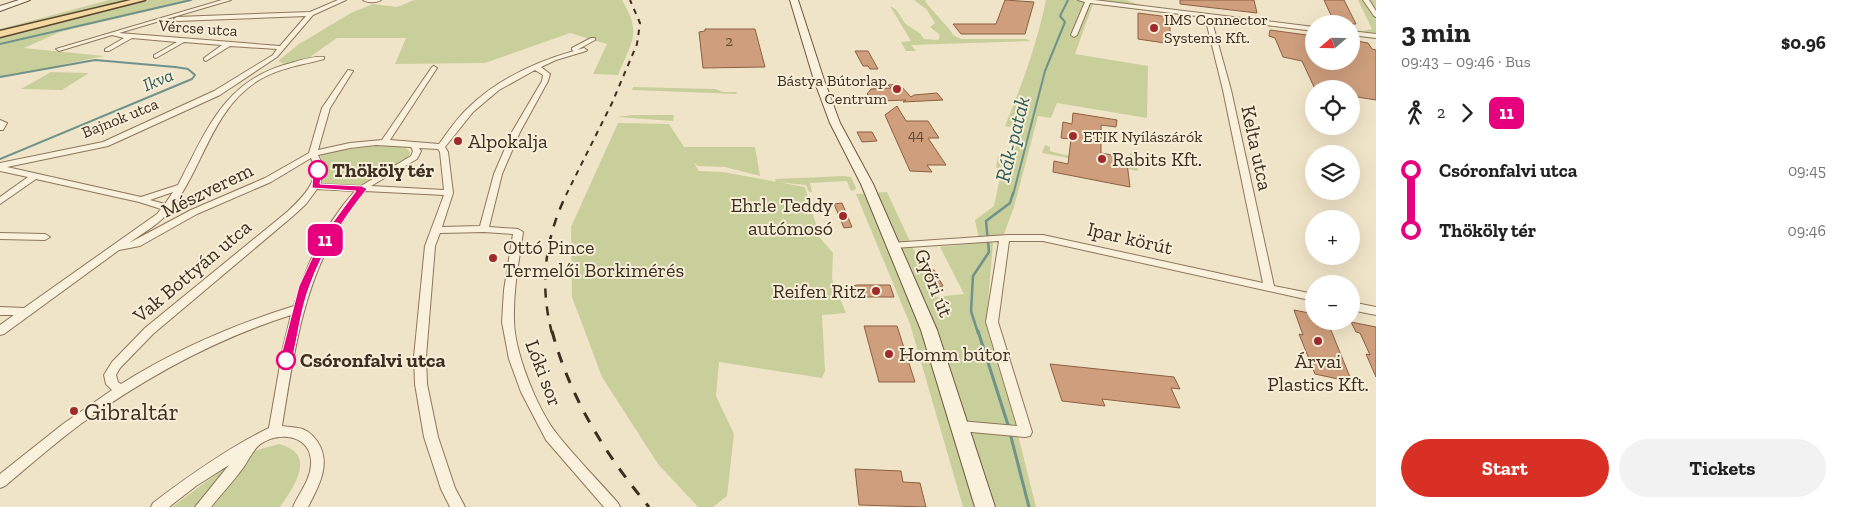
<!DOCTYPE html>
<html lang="en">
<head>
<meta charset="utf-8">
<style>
  body { margin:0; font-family:"Zilla Slab",serif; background:#f2f2f2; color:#222; height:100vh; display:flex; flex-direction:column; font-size:19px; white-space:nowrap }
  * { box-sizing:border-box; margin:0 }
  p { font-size:16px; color:#767676 }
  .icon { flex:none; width:28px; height:28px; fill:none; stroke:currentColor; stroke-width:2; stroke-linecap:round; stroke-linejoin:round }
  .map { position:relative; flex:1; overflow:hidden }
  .details { display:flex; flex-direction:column; background:#fff; width:475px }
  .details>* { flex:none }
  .badge { padding:0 10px; border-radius:8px; font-size:18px; line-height:32px }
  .needle { width:32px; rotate:250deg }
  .tools { position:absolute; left:1305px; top:15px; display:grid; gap:10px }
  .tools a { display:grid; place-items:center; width:55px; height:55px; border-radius:50%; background:#fff; box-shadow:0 5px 20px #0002; font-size:25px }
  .map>.badge { position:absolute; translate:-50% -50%; box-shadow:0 0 0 2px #fff }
  .legs { display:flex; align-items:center; gap:8px; height:55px; padding:0 25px; font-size:16px }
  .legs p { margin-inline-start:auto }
  .headline { display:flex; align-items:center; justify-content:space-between; height:85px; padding:0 25px }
  h1 { font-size:28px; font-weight:700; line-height:38px }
  .action { display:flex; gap:10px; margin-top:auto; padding:10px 25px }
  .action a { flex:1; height:58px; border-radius:30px; background:#d93025; color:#fff; font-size:20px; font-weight:700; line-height:58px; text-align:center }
  .action a+a { background:#f2f2f2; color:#222 }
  ul { padding:0 25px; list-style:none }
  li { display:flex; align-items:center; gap:18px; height:60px; font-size:19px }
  li i { display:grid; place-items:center; width:8px; height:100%; margin:0 6px; background:currentColor }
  li i::after { content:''; width:12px; height:12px; margin:-6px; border:4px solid; border-radius:50%; background:#fff }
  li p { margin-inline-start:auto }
  li:first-child i { background:linear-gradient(#0000 50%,currentColor 0) }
  li:last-child i { background:linear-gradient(currentColor 50%,#0000 0) }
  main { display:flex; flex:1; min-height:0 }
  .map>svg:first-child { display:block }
  .green { fill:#c9cf9b }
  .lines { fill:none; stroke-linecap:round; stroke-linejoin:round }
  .stream-far2 { stroke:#6f938a; stroke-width:2 }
  .stream-far1 { stroke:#6f938a; stroke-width:2.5 }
  .stream { stroke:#6f938a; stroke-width:3 }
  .building { fill:#cf9f7d; stroke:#8d5f41 }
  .minor-casing { stroke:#8d765c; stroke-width:2 }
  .secondary-casing { stroke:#6f573f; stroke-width:2 }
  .primary-casing { stroke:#5b4430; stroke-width:3 }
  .minor { fill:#faf1dc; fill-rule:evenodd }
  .secondary { fill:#faf1dc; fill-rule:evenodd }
  .primary { fill:#f3d9a0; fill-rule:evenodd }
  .rail-far2 { stroke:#3d2e20; stroke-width:2; stroke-dasharray:5.5 5.5; stroke-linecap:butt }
  .rail-far1 { stroke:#3d2e20; stroke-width:2.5; stroke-dasharray:9 9; stroke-linecap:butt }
  .rail { stroke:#3d2e20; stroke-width:3; stroke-dasharray:11 11; stroke-linecap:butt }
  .line-1 { fill:#e6007e; stroke:#fff }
  .poi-dot { fill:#9e2a2b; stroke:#f7eed8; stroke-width:2 }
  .stop-1-dot { fill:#fff; stroke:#e6007e; stroke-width:2.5 }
  .labels { text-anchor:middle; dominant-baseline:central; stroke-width:4; stroke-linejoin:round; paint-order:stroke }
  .far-number-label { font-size:15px; fill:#624a37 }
  .far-poi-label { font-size:16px; fill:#3d2e20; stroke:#f7eed8; text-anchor:start }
  .far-street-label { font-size:16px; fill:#3d2e20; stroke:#f7eed8 }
  .far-water-label { font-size:18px; font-style:italic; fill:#2f5d5a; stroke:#f7eed8 }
  .poi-label { font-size:20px; fill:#3d2e20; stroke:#f7eed8; text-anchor:start }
  .street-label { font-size:20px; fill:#3d2e20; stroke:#f7eed8 }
  .stop-label { font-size:20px; font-weight:bold; fill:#3d2e20; stroke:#f7eed8; text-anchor:start }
  .water-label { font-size:21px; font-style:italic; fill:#2f5d5a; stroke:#f7eed8 }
  .near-poi-label { font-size:24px; fill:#3d2e20; stroke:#f7eed8; text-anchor:start }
</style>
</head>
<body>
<main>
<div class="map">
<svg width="1376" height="507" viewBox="0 0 1376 507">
  <rect width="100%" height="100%" fill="#f0e4c8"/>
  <g class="green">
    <polygon points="109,0 195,0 60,32 24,48 104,56 0,78 0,29"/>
    <path d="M414,0H622C642,34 632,41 618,75L593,74L607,44L570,33L485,63L395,64L406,38H337L310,57L284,64L278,61L299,44L351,13L373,4L397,7Z"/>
    <path d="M914,0H926L925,1C930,9 952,30 953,35L961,39H1026L1031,41L911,45L916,51H906L901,42L911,41L890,6C899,9 900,18 906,24C912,29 920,31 924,39L938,40L940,35L930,27L935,23L927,10Z"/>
    <path d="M1046,0H1126L1143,6L1314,27V32L1093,4L1075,54L1148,66L1147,118L1057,103L1051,118L1038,116L1014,207L1004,234L992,236L993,243L986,326L1015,423L1036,507H963L910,324L856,194L887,192L936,297L964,294L940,247L980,243L975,220L994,206L1001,173L996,167L998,156L1012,153L1018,128L1005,126C1023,82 1036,47 1046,0Z"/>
    <polygon points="1358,0 1376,0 1376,39 1351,36 1351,31 1359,32 1372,29"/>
    <polygon points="51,72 89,73 62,90 21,89"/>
    <polygon points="633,87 716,89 723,92 737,92 736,94 632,90"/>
    <polygon points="632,115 674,115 673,121 617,117"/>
    <polygon points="618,123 669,124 684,147 755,147 760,176 725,167 698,166 694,163 699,171 723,172 805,187 820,238 833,253 832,279 846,313 822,315 825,371 822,378 719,362 716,396 734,434 727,496 713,507 698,507 658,464 602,377 572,297 571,227"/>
    <polygon points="1045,145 1050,147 1050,151 1061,154 1130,168 1130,153 1138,154 1138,171 1042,153"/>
    <polygon points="375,146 405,147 410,152 409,158 362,185 321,183 321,155 335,151"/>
    <polygon points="844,176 851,177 856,188 855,190 851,191 847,181 810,183 812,192 809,192 806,185 776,182 775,179"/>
    <path d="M279,444C318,454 294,486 280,507H172L253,447L254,451Z"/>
  </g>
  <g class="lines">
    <g class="stream-far2">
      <polyline points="0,44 191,0"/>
      <polyline points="0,77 95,60 175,67 188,69 195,75 192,79 0,159"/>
      <polyline points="1013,195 1045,71 1065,22 1060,16 1068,0"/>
    </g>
    <polyline class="stream-far1" points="978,333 971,311 973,276 989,252 986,221 1010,203 1013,193"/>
    <g class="stream">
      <polyline points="978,331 1009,428"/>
      <polyline points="1010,433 1029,507"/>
    </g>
  </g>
  <g class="building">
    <polygon points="1005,0 1034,2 1025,34 961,34 953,24 996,24"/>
    <polygon points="1180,0 1254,0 1257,13 1180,4"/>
    <polygon points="1324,0 1344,0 1356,24 1335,24"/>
    <polygon points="1138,13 1169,17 1171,44 1138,39"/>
    <polygon points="705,29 755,29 765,67 703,68 699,32 705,31"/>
    <polygon points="1270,30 1314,36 1314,61 1351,61 1351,40 1368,43 1372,49 1376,50 1376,100 1351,96 1351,89 1315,89 1302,61 1283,57 1275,38 1269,36"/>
    <polygon points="855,51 868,51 878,69 870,69 868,66 863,66"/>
    <polygon points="899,84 911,97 914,95 937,93 943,100 903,102 906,100 878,101 867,94 871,89 891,88 888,85"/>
    <polygon points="897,106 906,121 928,121 939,138 928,138 946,165 927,165 932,172 910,171 885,115"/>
    <polygon points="1073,113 1117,120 1116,127 1101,125 1101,153 1117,156 1117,161 1127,163 1130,187 1053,172 1054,161 1068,164 1071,139 1061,138 1063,122 1072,124"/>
    <polygon points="857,132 872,132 877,141 862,142"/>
    <polygon points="842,203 852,227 844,228 834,204"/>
    <polygon points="926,270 934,270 943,286 933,287"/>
    <polygon points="857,285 890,285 894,297 851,297 847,287"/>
    <polygon points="1294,310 1314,314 1314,321 1328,323 1352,382 1315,374 1299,334 1303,335"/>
    <polygon points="1351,322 1376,327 1376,377 1366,354 1370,355 1360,333 1356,332"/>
    <polygon points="864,326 897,326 915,382 879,382"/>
    <polygon points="1050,364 1174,377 1180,389 1171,388 1180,408 1102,399 1105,406 1062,401"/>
    <polygon points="855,469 901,471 903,482 920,483 926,507 859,505"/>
  </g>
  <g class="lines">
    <defs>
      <g id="minor">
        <path d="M222,0H231L119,33L280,46L306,16L177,21L174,19L177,17L310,12L338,0H346L313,15L277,57L220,95L108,146L7,167L141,197L178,185C207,130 224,80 291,63C301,60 314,56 324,57V59C302,65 279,68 259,80C211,109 203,170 170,210C160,224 143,233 129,243L191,210L265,178L309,153L322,108L348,70L353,71L330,108L318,150L350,143L382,140L432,67L434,66L437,68L390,140L439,144C448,132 457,118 468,108C498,79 535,62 574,51L572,50V48L591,38H595V40L577,50L584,48L587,50L586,51L556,60L541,67L550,74L548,81L520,132L502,174L489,227L518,229L523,232C519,261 513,290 514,320C514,351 537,409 557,434C576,458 598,480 618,503L620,507H604L546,440L521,392L509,359L502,322L504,290L513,234L484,232L440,233L435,246L426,357L427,384L438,437L455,488L465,507H450L441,489L424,437L415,384L414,357L425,246L444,195L365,191C354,202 346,215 338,229C302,289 293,358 282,426C287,427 293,427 298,428C306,429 312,434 317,441C332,463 319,486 308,507H293C299,493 310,481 311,465C313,434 277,430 258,446C252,452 248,461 243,468C233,482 221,494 211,507H195L229,465L196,486L169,507H151L153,503C190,475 228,448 269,428L283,348L291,315C216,339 146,377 82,423C55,443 30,465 5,486L0,488V474L63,424L112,390L106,384L104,375L112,362L145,328L287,212C301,199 323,179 311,158L271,182L197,214L140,246L119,250L4,334L0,335V325L14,315H0V307L24,308L157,214L161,209L139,202L36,179L0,204V197L28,177L0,171V163L103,142L214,91L273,55L277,49L230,46L206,61L204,60V58L222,45L184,42L156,58L154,57V55L177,42L132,38L109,51H105V49L124,38L112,35L59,51L56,49ZM535,70L543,75L542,81L512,132L494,174L480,226L442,227L453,193L448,152L445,147L473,112L499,90ZM376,145L411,147L413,151L411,156L361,186L320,184C324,173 323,165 318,155L350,148ZM419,148L438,149L440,152L444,190L371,186L417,159L421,151ZM317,189L355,191C326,223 306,265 294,306C233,325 175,350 121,384L118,382L116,375L120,368L153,334L293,216L306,204ZM173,192L165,204L150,200Z"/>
        <path d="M363,0H381C377,3 367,3 363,0Z"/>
        <polygon points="1078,0 1094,0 1314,27 1314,31 1211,18 1231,90 1274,286 1314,294 1314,301 1043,241 1009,241 998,322 1032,432 1030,436 1025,437 960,431 955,430 953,426 955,422 960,421 1017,426 986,322 999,241 894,248 891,247 889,245 891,243 1008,235 1043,235 1263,283 1223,90 1205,17 1090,3 1077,35 1074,37 1071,35 1085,2"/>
        <polygon points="1363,0 1369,0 1376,11 1376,17 1374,16"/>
        <polygon points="1351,31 1376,34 1376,38 1351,35"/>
        <polygon points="0,120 7,123 3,130 0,130"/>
        <polygon points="0,233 45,234 50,237 45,240 0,239"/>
        <polygon points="1351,302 1376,307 1376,315 1351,310"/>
      </g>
      <g id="secondary">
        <polygon points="19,0 30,0 0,11 0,6"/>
        <polygon points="790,0 798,0 824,80 840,123 873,184 937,330 995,507 975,507 921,330 861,184 830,123 814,80"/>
      </g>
      <polygon id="primary" points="131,0 145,0 0,37 0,31"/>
    </defs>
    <use href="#minor" class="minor-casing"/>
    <use href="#secondary" class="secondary-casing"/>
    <use href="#primary" class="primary-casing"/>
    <use href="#minor" class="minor"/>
    <use href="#secondary" class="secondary"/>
    <use href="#primary" class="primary"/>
    <polyline class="rail-far2" points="566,195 612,103 637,44 640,23 630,0"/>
    <path class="rail-far1" d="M552,333C539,284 545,238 567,193"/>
    <path class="rail" d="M552,331C570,398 605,454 649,507"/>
  </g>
  <path class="line-1" d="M318,167L322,170L320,184L362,186L367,189C343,219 323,249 310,285C301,308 298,336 292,360L286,364L280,360L299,286L322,237L356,191L312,188L313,170Z"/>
  <g class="poi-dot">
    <circle cx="1154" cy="28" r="5"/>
    <circle cx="897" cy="89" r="5"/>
    <circle cx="1073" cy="136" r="5"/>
    <circle cx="458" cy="141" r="5"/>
    <circle cx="1102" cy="159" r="5"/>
    <circle cx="843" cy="216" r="5"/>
    <circle cx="493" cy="258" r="5"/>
    <circle cx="876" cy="291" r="5"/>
    <circle cx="1318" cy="341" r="5"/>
    <circle cx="889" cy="354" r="5"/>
    <circle cx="74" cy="411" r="5"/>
  </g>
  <g class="stop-1-dot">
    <circle cx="318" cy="170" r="9"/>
    <circle cx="286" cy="360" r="9"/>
  </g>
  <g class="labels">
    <g class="far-number-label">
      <text x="729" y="41">2</text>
      <text x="916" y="135">44</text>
    </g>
    <g class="far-poi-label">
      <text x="1164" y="19">IMS Connector<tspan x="1164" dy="18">Systems Kft.</tspan></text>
      <text x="887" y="80" text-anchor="end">Bástya Bútorlap<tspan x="887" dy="18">Centrum</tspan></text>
      <text x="1083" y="136">ETIK Nyílászárók</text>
    </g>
    <g class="far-street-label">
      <text transform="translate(198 28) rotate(4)">Vércse utca</text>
      <text transform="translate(120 118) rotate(-22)">Bajnok utca</text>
    </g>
    <g class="far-water-label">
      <text transform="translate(158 80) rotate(-23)">Ikva</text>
    </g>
    <g class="poi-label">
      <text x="468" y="141">Alpokalja</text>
      <text x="1112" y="159">Rabits Kft.</text>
      <text x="833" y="205" text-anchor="end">Ehrle Teddy<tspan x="833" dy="23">autómosó</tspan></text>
      <text x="503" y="247">Ottó Pince<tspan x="503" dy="23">Termelői Borkimérés</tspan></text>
      <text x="866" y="291" text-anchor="end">Reifen Ritz</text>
      <text x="899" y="354">Homm bútor</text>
      <text x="1318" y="361" text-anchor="middle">Árvai<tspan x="1318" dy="23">Plastics Kft.</tspan></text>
    </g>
    <g class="street-label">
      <text transform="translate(1257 148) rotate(78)">Kelta utca</text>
      <text transform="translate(207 190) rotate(-26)">Mészverem</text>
      <text transform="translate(1130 238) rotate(13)">Ipar körút</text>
      <text transform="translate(192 271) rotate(-40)">Vak Bottyán utca</text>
      <text transform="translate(934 283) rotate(68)">Győri út</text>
      <text transform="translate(544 373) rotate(69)">Lóki sor</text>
    </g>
    <g class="stop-label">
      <text x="332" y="170">Thököly tér</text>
      <text x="300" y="360">Csóronfalvi utca</text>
    </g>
    <g class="water-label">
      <text transform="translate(1012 139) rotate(-76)">Rák-patak</text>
    </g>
    <g class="near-poi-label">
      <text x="84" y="411">Gibraltár</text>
    </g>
  </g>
</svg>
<div class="tools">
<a><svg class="needle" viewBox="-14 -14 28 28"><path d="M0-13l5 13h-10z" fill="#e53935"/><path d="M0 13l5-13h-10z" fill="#767676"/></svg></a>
<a><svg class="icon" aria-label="locate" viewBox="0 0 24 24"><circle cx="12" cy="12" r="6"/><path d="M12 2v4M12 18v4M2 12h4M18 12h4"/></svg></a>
<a><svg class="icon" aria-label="layers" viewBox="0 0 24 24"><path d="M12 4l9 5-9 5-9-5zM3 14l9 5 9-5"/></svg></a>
<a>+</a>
<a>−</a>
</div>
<b class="badge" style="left:325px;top:240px;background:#e6007e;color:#fff">11</b>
</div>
<section class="details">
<div class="headline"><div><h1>3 min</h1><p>09:43 – 09:46 · Bus</p></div><b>$0.96</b></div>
<div class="legs"><svg class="icon" aria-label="walk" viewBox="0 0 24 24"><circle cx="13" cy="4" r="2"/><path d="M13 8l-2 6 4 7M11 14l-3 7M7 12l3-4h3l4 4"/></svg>2<svg class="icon" aria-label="forward" viewBox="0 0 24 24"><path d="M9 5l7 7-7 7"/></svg><b class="badge" style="background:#e6007e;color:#fff">11</b></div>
<ul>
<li><i style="color:#e6007e"></i><b>Csóronfalvi utca</b><p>09:45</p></li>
<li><i style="color:#e6007e"></i><b>Thököly tér</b><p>09:46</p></li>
</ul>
<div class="action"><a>Start</a><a>Tickets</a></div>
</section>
</main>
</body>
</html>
